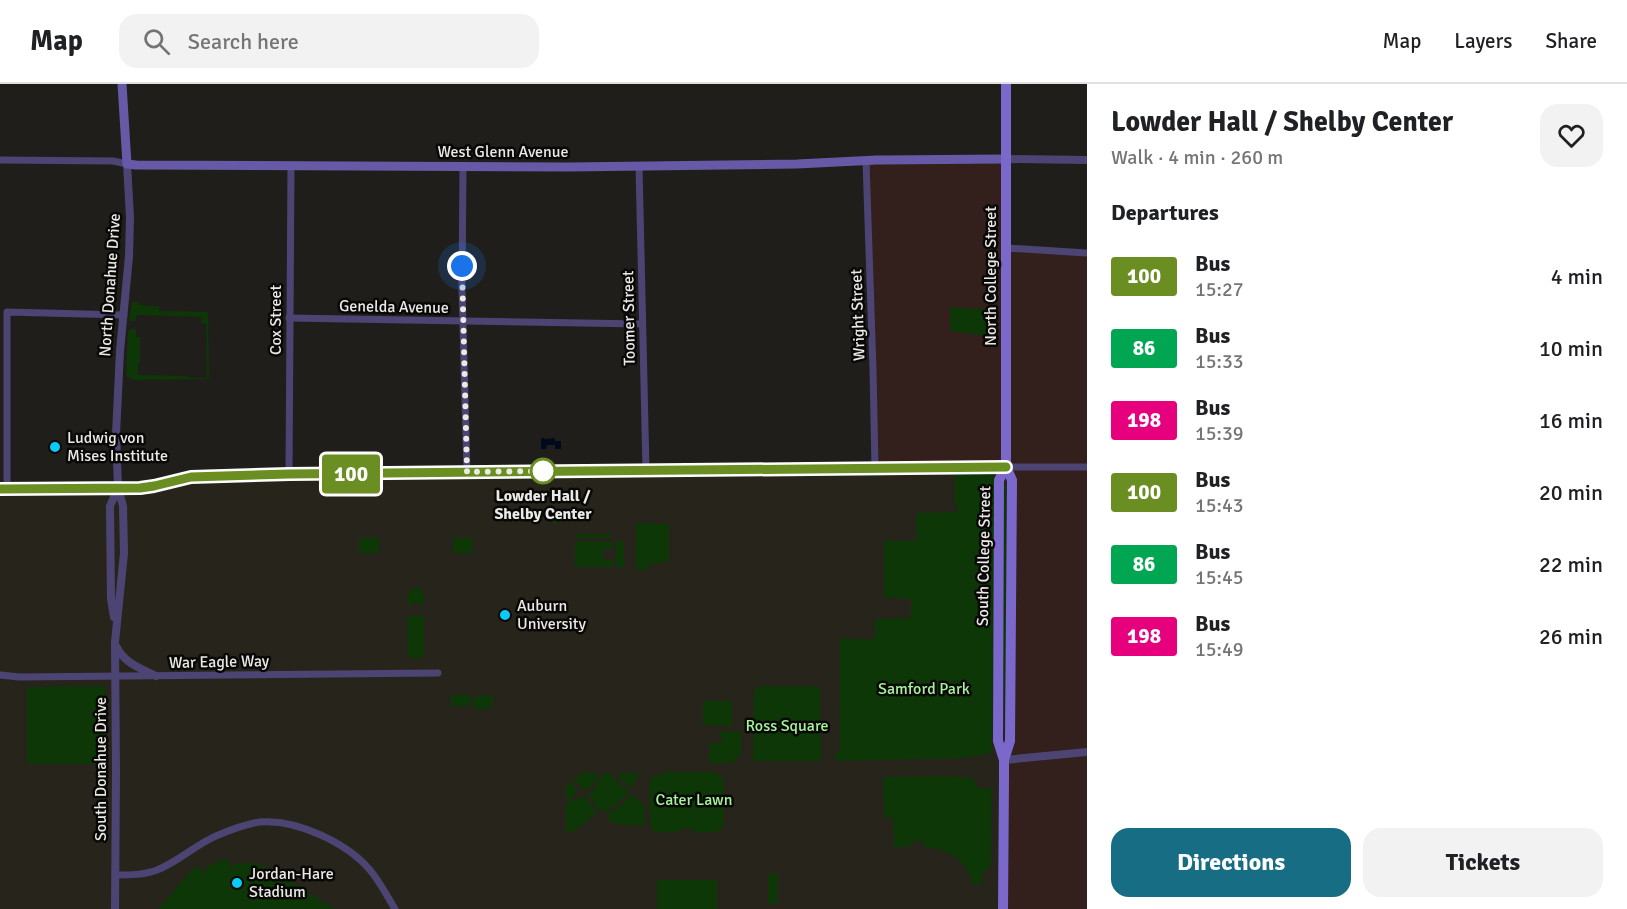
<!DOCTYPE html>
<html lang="en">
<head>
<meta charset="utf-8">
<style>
  body { margin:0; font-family:Signika,sans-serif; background:#f2f2f2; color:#202124; height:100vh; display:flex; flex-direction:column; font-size:22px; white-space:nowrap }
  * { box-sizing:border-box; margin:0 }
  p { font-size:20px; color:#757577 }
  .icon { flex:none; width:33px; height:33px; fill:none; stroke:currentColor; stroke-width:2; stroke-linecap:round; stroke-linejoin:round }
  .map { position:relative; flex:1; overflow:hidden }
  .panel { display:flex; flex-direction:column; background:#fff; width:540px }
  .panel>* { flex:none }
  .badge { padding:0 12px; border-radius:4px; font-size:21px; line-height:39px }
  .you { position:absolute; width:30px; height:30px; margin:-15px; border:4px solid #fff; border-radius:50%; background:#1a73e8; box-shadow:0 0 0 9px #1a73e833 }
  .map>.badge { position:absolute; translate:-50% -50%; box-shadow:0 0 0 3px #fff }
  h2 { padding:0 24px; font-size:22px; line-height:54px }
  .round { display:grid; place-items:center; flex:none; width:63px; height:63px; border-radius:18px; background:#f2f2f2 }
  .head { display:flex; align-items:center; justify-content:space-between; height:102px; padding:0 24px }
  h1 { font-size:28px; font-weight:700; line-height:45px }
  .button { display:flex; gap:12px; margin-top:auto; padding:12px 24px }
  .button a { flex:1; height:69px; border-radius:18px; background:#166d84; color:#fff; font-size:24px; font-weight:700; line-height:69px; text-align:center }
  .button a+a { background:#f2f2f2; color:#202124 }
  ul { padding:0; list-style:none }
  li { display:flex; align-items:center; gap:18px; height:72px; padding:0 24px }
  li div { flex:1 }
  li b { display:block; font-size:22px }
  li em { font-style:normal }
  li .badge { min-width:66px; font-weight:700; text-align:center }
  header { display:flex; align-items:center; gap:36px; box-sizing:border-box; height:84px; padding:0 30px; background:#fff; border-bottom:2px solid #e0e0e0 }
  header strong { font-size:28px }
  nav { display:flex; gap:33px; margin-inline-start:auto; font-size:21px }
  .search { width:420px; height:54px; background:#f2f2f2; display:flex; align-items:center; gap:15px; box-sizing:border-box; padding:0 21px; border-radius:18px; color:#757577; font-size:22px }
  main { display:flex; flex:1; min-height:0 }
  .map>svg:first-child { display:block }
  .commercial { fill:#33201d }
  .built { fill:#27251b }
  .green { fill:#0d3707 }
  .water { fill:#000a1c }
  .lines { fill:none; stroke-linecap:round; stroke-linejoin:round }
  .minor { stroke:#4c4574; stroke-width:7 }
  .tertiary { stroke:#4c4574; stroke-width:8 }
  .secondary { stroke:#6659a5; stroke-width:9 }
  .primary { stroke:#7b68cb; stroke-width:10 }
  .line-casing { stroke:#fff; stroke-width:14 }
  .line { stroke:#6b8e23; stroke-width:9 }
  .walk { stroke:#e9e9e6; stroke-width:6; stroke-dasharray:0 10.8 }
  .poi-dot { fill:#09cbfa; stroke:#090807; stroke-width:2 }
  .stop-dot { fill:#fff; stroke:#6b8e23; stroke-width:3 }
  .labels { text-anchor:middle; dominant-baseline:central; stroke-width:5; stroke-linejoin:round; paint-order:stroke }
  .street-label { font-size:16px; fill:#e9e9e6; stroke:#090807 }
  .poi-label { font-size:16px; fill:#e9e9e6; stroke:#090807; text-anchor:start }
  .stop-label { font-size:16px; font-weight:bold; fill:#e9e9e6; stroke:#090807 }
  .park-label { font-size:16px; fill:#a5f49a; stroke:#090807 }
</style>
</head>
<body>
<header>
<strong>Map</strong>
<div class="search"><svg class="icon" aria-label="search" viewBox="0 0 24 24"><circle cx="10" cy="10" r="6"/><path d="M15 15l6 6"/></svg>Search here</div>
<nav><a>Map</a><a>Layers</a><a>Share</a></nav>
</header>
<main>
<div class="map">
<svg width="1087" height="825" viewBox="0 0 1087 825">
  <rect width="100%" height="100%" fill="#201e1b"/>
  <polygon class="commercial" points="1006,75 1006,164 1087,169 1087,825 1003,825 875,384 866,77"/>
  <polygon class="built" points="1006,383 1012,396 1003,825 0,825 0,405 140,404 191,393"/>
  <g class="green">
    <path d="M132,218H136C141,222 153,223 159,222V227L208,228L209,295L134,296L126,292L128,247L133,244L136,246V253H140V279H138V291L185,292L194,294H207L206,239H201V233L137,231L135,237H131L129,235Z"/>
    <polygon points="950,223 989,225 989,254 979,251 950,247"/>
    <polygon points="954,389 991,389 995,393 992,666 989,670 959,674 837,677 835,674 835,668 840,667 840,555 843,553 846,555 874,555 875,535 911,534 911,515 884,513 884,457 916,457 916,429 957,428 957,421 955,420"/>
    <polygon points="1003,401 1006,401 1006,525 1003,523"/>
    <polygon points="553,427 564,427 564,433 561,433 561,439 553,439 546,432"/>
    <polygon points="636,439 669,440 669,478 649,480 648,486 636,486"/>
    <rect x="576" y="450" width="35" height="4"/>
    <polygon points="379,453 379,469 359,469 359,454"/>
    <polygon points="453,454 473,454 472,469 453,469"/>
    <polygon points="577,457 613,458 613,464 606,464 602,470 604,475 613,476 613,483 576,483 575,481 575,459"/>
    <rect x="616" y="457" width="8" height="26"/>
    <path d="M417,503C425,506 424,514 424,521H419V519L416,517L413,519V521H407L409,507Z"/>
    <polygon points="1003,527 1006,529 1006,650 1005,650"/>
    <polygon points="407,532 424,532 424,569 419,575 412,575 408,570"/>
    <polygon points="105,602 106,680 27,680 27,603"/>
    <polygon points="759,602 817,602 820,605 821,677 754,677 753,674 754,607"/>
    <rect x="451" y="611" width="19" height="11"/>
    <polygon points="481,611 493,611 493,622 489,621 489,625 474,625 472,613 481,613"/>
    <polygon points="703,617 732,617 732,642 703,641"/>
    <polygon points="723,647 741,648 741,671 738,671 736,677 730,679 709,679 710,659 723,659 719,649"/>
    <polygon points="637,688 639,690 631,704 621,697 618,692 620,689"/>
    <polygon points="663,688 716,688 716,690 721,692 722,695 724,696 724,740 722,745 715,748 698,749 689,744 681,745 677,749 657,748 652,746 650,738 649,696 651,696 653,692 663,690"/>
    <polygon points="580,689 595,689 598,691 594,700 587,706 583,705 572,693 579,693"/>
    <path d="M605,689H610L618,699L629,708C623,716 611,726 601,728L588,711L596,703L602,691Z"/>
    <path d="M945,692L974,694L975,700C979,705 984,707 990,703L992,706L991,782L982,789V800H972C966,774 948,765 924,763L923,757H911V763H894L893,734L884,733L883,693Z"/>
    <polygon points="568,697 575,702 576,712 566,716 566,702 568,702"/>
    <polygon points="632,710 645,722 644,742 614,740 607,734 607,730 623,720"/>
    <polygon points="584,712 595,726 596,730 574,747 566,749 566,719"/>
    <polygon points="224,775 228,776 231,783 230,787 233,786 232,780 251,779 265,782 335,825 158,825 196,781 207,792 205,787 206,783"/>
    <polygon points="768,790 778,790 777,820 768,820"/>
    <rect x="657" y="796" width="60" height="29"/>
  </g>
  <polygon class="water" points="541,354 544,354 545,355 555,354 555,357 561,357 561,365 555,365 555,361 547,361 546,365 541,365"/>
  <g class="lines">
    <g class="minor">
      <polyline points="0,76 113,77 127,80"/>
      <polyline points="866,77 873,286 875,384"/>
      <polyline points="639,82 646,386"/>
      <polyline points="463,83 462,204 467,388"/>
      <polyline points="1006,164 1087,169"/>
      <polyline points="289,234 642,240"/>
      <polyline points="1006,383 1087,383"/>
      <polyline points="289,390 291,82"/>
      <polyline points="7,405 7,228 124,231"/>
      <polyline points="0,591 19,593 438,589"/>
      <path d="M116,791C129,791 144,791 157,786C178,778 195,761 216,752C230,746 245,740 260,738C297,735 347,759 370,786C380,798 387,812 395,825"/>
    </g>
    <g class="tertiary">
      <polyline points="1006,75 1087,76"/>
      <path d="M0,405L140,404C163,401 185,393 208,392L646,386L1006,383"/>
      <polyline points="114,533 111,515 110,422 118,404"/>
      <path d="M116,562C124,579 140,584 156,592"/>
      <polyline points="1004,676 1087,668"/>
      <polyline points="115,825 116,689 115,558 124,469 123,422 118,404 116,350 120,267 129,172 130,133 127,80"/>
    </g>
    <polyline class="secondary" points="122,0 127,80 136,81 569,83 797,80 877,76 1006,75"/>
    <g class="primary">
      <polyline points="1004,676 1010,657 1012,396 1006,383 1006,0"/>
      <polyline points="1003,825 1004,695 1004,676 998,657 999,396 1006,383"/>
    </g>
  </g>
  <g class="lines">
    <defs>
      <polyline id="line" points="0,405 140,404 154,402 191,393 289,390 1006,383"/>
    </defs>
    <use href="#line" class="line-casing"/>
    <use href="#line" class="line"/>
    <polyline class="walk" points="462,182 467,388 543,387"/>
  </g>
  <g class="poi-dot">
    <circle cx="55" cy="363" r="6"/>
    <circle cx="505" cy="531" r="6"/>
    <circle cx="237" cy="799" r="6"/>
  </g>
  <circle class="stop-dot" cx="543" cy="387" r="12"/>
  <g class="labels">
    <g class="street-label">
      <text x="503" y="68">West Glenn Avenue</text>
      <text transform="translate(991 192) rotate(-90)">North College Street</text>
      <text transform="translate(110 201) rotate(-86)">North Donahue Drive</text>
      <text transform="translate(394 223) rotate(1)">Genelda Avenue</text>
      <text transform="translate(858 231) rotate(-92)">Wright Street</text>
      <text transform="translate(629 234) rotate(-91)">Toomer Street</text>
      <text transform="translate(276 236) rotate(-90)">Cox Street</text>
      <text transform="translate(984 472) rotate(-89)">South College Street</text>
      <text transform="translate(219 578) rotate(-1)">War Eagle Way</text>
      <text transform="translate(101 685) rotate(-90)">South Donahue Drive</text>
    </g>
    <g class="poi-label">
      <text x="67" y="354">Ludwig von<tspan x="67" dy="18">Mises Institute</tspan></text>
      <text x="517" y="522">Auburn<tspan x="517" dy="18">University</tspan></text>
      <text x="249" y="790">Jordan-Hare<tspan x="249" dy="18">Stadium</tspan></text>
    </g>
    <g class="stop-label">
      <text x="543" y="412">Lowder Hall /<tspan x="543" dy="18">Shelby Center</tspan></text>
    </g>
    <g class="park-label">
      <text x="924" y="605">Samford Park</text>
      <text x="787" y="642">Ross Square</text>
      <text x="694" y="716">Cater Lawn</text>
    </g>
  </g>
</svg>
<div class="you" style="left:462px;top:182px"></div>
<b class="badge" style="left:351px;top:390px;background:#6b8e23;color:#fff">100</b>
</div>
<section class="panel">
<div class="head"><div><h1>Lowder Hall / Shelby Center</h1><p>Walk · 4 min · 260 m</p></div><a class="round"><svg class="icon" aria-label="heart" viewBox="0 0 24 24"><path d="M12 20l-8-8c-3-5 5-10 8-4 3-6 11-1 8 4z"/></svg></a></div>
<h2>Departures</h2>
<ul>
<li><span class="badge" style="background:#6b8e23;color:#fff">100</span><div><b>Bus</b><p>15:27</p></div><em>4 min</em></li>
<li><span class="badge" style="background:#00a651;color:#fff">86</span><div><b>Bus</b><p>15:33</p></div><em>10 min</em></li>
<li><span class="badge" style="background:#e6007e;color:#fff">198</span><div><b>Bus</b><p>15:39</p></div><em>16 min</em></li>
<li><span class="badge" style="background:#6b8e23;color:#fff">100</span><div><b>Bus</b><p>15:43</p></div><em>20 min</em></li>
<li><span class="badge" style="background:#00a651;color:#fff">86</span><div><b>Bus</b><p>15:45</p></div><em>22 min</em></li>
<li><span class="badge" style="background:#e6007e;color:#fff">198</span><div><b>Bus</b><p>15:49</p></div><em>26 min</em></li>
</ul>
<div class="button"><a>Directions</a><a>Tickets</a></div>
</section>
</main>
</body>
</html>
